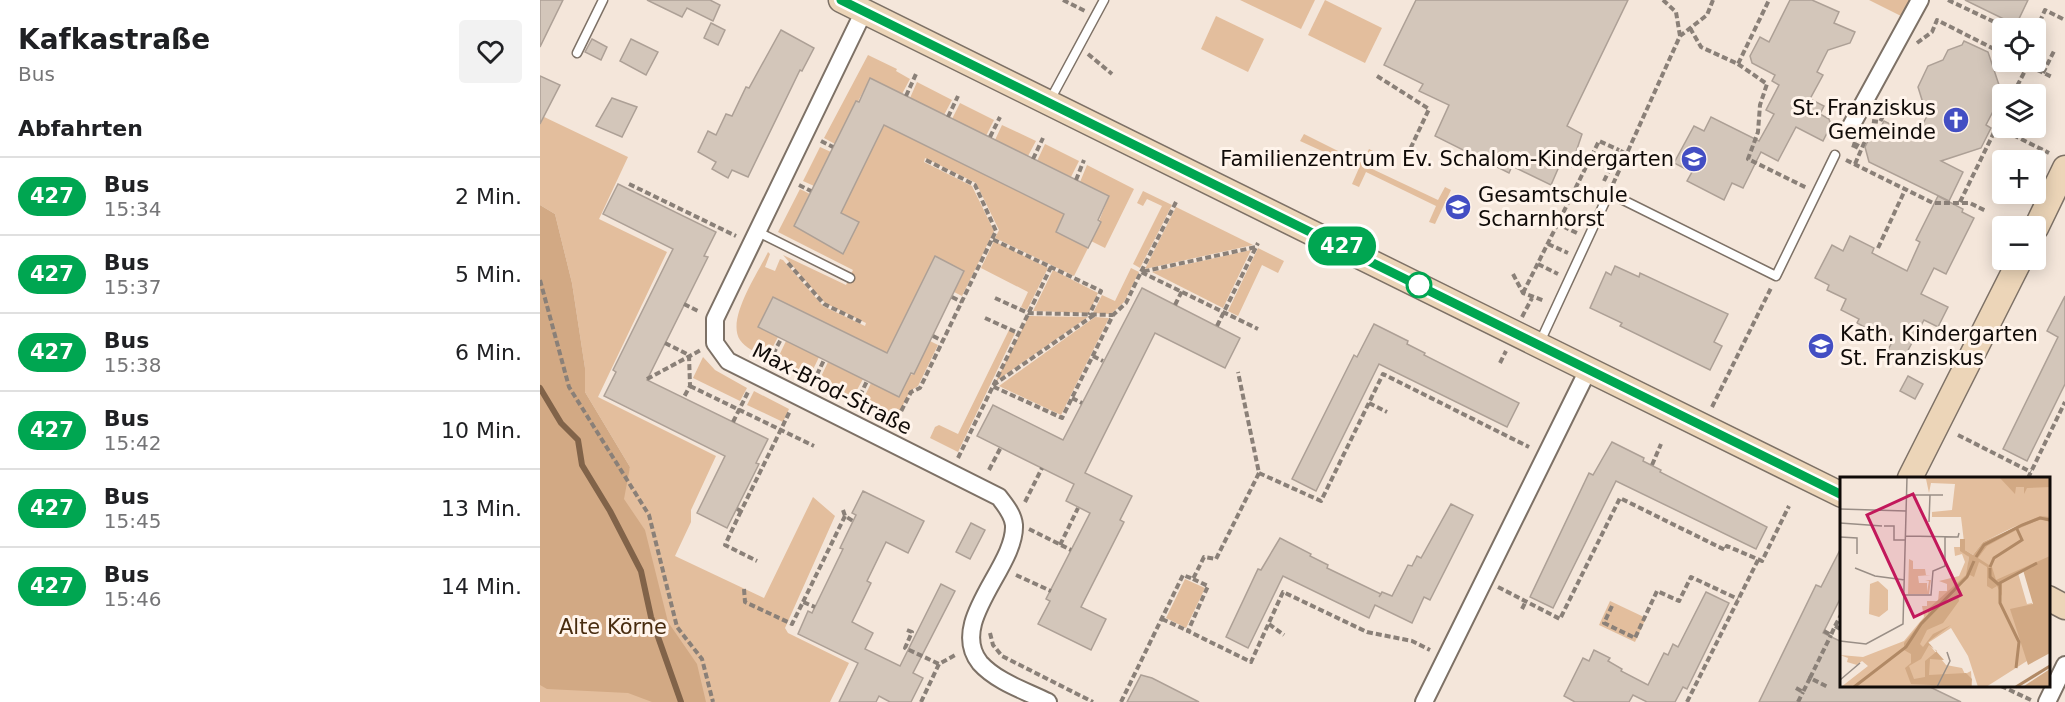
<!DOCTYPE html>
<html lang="de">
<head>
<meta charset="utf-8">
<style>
  body { margin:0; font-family:"DejaVu Sans",sans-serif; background:#f2f2f2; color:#202124; height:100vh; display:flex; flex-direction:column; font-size:22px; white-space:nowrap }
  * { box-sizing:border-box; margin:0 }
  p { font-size:20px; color:#757577 }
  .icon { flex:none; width:33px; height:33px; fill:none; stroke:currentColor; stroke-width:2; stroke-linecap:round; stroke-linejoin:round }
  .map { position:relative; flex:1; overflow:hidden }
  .panel { display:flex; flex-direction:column; background:#fff; width:540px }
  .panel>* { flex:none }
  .badge { padding:0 12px; border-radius:20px; font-size:21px; line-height:39px }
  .fabs { position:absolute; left:1452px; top:18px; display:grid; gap:12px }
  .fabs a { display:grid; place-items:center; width:54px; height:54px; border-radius:6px; background:#fff; box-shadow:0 3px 15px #0003; font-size:30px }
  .map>.badge { position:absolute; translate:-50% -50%; box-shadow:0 0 0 3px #fff }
  h2 { padding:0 18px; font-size:22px; line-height:54px }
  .round { display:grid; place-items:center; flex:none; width:63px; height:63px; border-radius:6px; background:#f2f2f2 }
  .head { display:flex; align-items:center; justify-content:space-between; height:102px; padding:0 18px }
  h1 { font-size:28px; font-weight:800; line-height:45px }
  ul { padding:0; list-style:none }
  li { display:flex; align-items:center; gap:18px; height:78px; padding:0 18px; border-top:2px solid #e0e0e0 }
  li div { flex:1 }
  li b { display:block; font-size:22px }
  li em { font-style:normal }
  li .badge { min-width:66px; font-weight:700; text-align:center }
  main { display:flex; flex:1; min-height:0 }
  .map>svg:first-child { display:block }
  .green { fill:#e3be9d }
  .forest { fill:#d2a984 }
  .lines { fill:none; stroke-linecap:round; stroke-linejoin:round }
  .stream { stroke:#816349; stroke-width:6 }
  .building { fill:#d3c6ba; stroke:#ada096; stroke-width:1.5 }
  .lane-casing { stroke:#7d7166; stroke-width:11 }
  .street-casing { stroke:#7d7166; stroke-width:20 }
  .secondary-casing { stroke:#7d7166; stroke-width:27 }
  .path { stroke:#8a8078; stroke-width:4; stroke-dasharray:6 3; stroke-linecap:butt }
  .lane { stroke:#fff; stroke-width:8 }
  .street { stroke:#fff; stroke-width:16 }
  .secondary { stroke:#ecd5b8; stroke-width:24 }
  .line-casing { stroke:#fff; stroke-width:14 }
  .line { stroke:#00a651; stroke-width:9 }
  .stop-dot { fill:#fff; stroke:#00a651; stroke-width:3 }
  .labels { text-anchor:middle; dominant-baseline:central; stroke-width:6; stroke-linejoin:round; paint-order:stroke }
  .poi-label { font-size:21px; fill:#100b08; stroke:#fff4eb; text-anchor:end }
  .street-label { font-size:21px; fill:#100b08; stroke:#fff4eb }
  .park-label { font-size:21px; fill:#482c0f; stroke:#fff4eb }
  .inset-river { fill:none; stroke:#b18965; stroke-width:3 }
  .inset-road { fill:none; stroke:#998e86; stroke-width:1.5 }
  .view { fill:#c2185b; fill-opacity:0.15; stroke:#c2185b; stroke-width:3 }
  .inset-edge { fill:none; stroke:#100b08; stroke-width:3 }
</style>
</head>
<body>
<main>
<section class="panel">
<div class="head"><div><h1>Kafkastraße</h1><p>Bus</p></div><a class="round"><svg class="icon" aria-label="heart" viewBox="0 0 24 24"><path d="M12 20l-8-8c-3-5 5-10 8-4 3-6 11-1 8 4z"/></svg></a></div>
<h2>Abfahrten</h2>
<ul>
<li><span class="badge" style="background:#00a651;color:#fff">427</span><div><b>Bus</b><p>15:34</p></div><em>2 Min.</em></li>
<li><span class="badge" style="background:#00a651;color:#fff">427</span><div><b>Bus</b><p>15:37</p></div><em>5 Min.</em></li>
<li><span class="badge" style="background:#00a651;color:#fff">427</span><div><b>Bus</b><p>15:38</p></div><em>6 Min.</em></li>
<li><span class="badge" style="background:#00a651;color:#fff">427</span><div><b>Bus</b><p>15:42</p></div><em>10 Min.</em></li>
<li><span class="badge" style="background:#00a651;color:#fff">427</span><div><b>Bus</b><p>15:45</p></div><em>13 Min.</em></li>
<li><span class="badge" style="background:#00a651;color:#fff">427</span><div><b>Bus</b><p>15:46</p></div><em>14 Min.</em></li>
</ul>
</section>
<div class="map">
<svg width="1525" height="702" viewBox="0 0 1525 702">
  <rect width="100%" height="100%" fill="#f4e6da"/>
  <g class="green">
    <polygon points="700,0 775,0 761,29"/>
    <polygon points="785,0 842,28 825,63 768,35"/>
    <polygon points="1329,0 1374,0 1365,18"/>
    <polygon points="676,16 724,39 708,72 661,49"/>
    <polygon points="328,55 357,69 356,71 370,79 362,94 330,79 295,144 284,138"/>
    <polygon points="377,82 412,100 404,115 370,98"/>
    <polygon points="420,103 454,120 446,136 412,119"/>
    <polygon points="0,115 88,157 59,219 127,252 58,397 176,456 151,510 151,522 135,556 224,598 273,497 295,516 245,628 248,633 309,663 290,702 0,702 0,241 34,381 89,470 90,467 45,392 45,368 32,283 15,214 0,205"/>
    <path d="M344,125L524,214L516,232L548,248L534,276L455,238L459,230L436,183L385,158L384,162L432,186L454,231L422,296L414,292L424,271L395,257L347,353L233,297L218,327L238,337L227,358C218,353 206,349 200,340C186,319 218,273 228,252L230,254L225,267L235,271L240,259L243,260L283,306L325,326L326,323L285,303L243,255L306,285L313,270L238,232L260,189L270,194L254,226L303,254L318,222L301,213Z"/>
    <polygon points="462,125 496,141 488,156 455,140"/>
    <polygon points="764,134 822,163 829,149 835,152 828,167 898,200 905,187 911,190 895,224 889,222 896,206 826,172 819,187 812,184 819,168 760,141"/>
    <polygon points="505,144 539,161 531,177 497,161"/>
    <polygon points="280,147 291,152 274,186 263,181"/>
    <polygon points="547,165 594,189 565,248 551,241 569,196 540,182"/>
    <polygon points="603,191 632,205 600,268 593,264 622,206 607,199 603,206 597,203"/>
    <polygon points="636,207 713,245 605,269"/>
    <polygon points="454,241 508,268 487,310 481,307 488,292 441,268"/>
    <polygon points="718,248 744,261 738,273 722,265 698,316 688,311"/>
    <polygon points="711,250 683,308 612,272"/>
    <polygon points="591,268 599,272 584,302 571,314 553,313 562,295 575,301"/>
    <polygon points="513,270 558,293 549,313 493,311"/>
    <polygon points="489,316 548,317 456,381"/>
    <polygon points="555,317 569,318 521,415 459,386"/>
    <polygon points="469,330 475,333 418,452 390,438 395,427 399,425 418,434"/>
    <polygon points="246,341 279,357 269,378 236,362"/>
    <polygon points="390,341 398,345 378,386 370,391 355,421 321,404 331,383 374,374"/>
    <polygon points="163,357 175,370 207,388 200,401 153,378"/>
    <polygon points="288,362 323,379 312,399 278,383"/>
    <polygon points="214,391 249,409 243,422 207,405"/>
    <polygon points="645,579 665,588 646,628 626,618"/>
    <polygon points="1070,601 1106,618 1095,642 1059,625"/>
  </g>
  <polygon class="forest" points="0,205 15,214 32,283 45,368 45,392 90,467 84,499 105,530 128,622 157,664 166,702 112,702 88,693 7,689 0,685"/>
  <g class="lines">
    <polyline class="stream" points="0,388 21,423 38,440 42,465 70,511 101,571 111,617 141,702"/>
  </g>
  <g class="building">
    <polygon points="0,0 23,0 0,47"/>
    <polygon points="107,0 170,0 180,5 173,21 147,8 142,17"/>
    <polygon points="876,0 1088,0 1027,126 1042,134 1031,167 1021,162 1011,185 972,166 969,173 895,136 909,105 879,91 883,84 844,65"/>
    <polygon points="1250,0 1272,0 1299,12 1294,23 1315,32 1310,43 1288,50 1277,72 1283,75 1270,99 1284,106 1280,114 1289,119 1291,125 1283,141 1256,127 1238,161 1221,152 1203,188 1192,183 1184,200 1147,181 1152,172 1134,163 1154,126 1164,131 1171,117 1219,141 1234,114 1226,110 1239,85 1232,81 1235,75 1212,63 1210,56 1220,37 1229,42"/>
    <polygon points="1425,0 1488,0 1476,25"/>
    <polygon points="171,23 185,30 178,45 164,38"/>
    <polygon points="241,30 274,48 262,71 260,70 208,177 192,170 188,178 172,169 176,162 158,152 168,131 176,135 186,114 192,116 206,87 209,88"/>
    <polygon points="52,39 67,47 61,60 45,52"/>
    <polygon points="91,39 118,52 106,75 80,61"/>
    <polygon points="1424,41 1448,52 1462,94 1446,125 1451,128 1441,148 1401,161 1423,172 1409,201 1329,162 1325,147 1330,137 1334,140 1344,121 1376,137 1387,116 1378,87 1388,66 1403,60 1408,50 1422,45"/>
    <polygon points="0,76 20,85 0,124"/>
    <polygon points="330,78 569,196 558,220 561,222 548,248 516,232 524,214 344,125 301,213 319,222 303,254 254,226 316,101 319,102"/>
    <polygon points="72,98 97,107 82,137 56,126"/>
    <polygon points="78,184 176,232 164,256 168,257 107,380 228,439 216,463 219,464 187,528 157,513 185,456 64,396 76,372 73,370 133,249 63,214"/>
    <polygon points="1398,196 1423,209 1422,212 1434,218 1406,274 1394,268 1381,294 1408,307 1398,327 1384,320 1364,358 1348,350 1352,342 1317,323 1319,319 1301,310 1306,299 1287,290 1289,285 1275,278 1292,245 1303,251 1310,236 1334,248 1332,253 1367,271 1380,242 1376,240"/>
    <polygon points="395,256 424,271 374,374 371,373 359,397 218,327 233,297 347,353"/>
    <polygon points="1075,266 1099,277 1100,273 1188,314 1174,342 1182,346 1170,370 1080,326 1082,323 1050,308 1066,272 1071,275"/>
    <polygon points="602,288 700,338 685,368 615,333 545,473 592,496 580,520 584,522 541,607 566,619 551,650 498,624 510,601 506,599 550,513 526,501 534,484 437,436 453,405 523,440"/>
    <polygon points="1525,296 1525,384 1487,461 1463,449 1518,337 1507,331"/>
    <polygon points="834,324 868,341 867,344 885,353 884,355 979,403 967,427 839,364 776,491 752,479 814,355 817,357"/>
    <polygon points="1368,376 1383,384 1375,399 1360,391"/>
    <polygon points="1072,442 1104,458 1103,461 1121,470 1120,472 1227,527 1216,549 1076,481 1013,608 990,597 1049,473 1053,475"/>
    <polygon points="323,491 384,521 368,553 346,542 327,581 331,583 312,622 333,633 325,649 360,666 401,584 415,591 373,673 383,678 371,702 350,702 339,696 336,702 299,702 318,663 258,634 268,611 272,613 303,549 300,548 316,515 312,513"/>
    <polygon points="911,504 933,515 890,600 884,597 872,623 835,605 829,618 743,576 708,648 686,637 718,569 721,570 740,538 771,554 770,556 788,565 787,568 841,594 839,597 842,592 852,596 868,565 872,566 877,556 881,558"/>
    <polygon points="431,523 445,530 430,559 416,552"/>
    <polygon points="1302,546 1302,595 1283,633 1302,642 1302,686 1388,686 1421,702 1219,702 1276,585 1281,587"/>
    <polygon points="1166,592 1189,603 1147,689 1143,687 1135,702 1107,702 1093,695 1089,702 1035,702 1024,696 1043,658 1049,661 1054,650 1070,658 1068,661 1082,669 1081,671 1108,685 1124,653 1128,655 1133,644 1138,647"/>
    <polygon points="601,675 612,678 659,702 587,702"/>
  </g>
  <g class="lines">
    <defs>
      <g id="lane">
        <polyline points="37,53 63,0"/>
        <polyline points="509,102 564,0"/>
        <polyline points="218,232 310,278"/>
        <polyline points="1000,342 1069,193 1236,276 1295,155"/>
      </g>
      <g id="street">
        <path d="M324,11L175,319V343L188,361L459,497C465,505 473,514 474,525C476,567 407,622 440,663C457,682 486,691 508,702"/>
        <polyline points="1311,126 1380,0"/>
        <polyline points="884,702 1048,370"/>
        <polyline points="1507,702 1525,665"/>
      </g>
      <g id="secondary">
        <polyline points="301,0 1302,495"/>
        <polyline points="1496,228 1525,168"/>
        <polyline points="1370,478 1480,260"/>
        <polyline points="1508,598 1525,607"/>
      </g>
    </defs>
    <use href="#lane" class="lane-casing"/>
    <use href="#street" class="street-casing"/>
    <use href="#secondary" class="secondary-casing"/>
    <g class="path">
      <polyline points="523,0 545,11"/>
      <polyline points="1123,0 1136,12 1140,36"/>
      <polyline points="1408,0 1467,28"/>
      <polyline points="1150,28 1161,47 1198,64 1229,0"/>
      <polyline points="1496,30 1505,10 1525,20"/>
      <polyline points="1496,42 1505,47"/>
      <polyline points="1377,43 1392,32 1397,20 1462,53"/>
      <polyline points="548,54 572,74"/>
      <polyline points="1481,62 1512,77"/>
      <polyline points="1198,64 1227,84 1220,105 1218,132 1208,159 1267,188"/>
      <polyline points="1503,73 1514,51"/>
      <polyline points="837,76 889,109 865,160"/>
      <polyline points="1473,94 1488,65"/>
      <polyline points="366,96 376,74"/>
      <polyline points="408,117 418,96"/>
      <polyline points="1332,121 1340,122 1345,112 1345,100"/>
      <polyline points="1457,127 1509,153"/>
      <polyline points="450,137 460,117"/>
      <polyline points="281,141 293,147"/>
      <polyline points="1315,142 1313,148 1315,149 1320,140"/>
      <polyline points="493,159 503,138"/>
      <polyline points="386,160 435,185 456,231 452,239"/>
      <polyline points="1306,160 1393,203 1430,203 1446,211"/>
      <polyline points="1315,164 1331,127"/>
      <polyline points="536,180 544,160"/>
      <polyline points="1064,181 1079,150 1086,154"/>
      <polyline points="89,184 196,236"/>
      <polyline points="1073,184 1140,36 1167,15 1173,0"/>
      <polyline points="259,185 271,191"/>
      <polyline points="636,202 601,272 716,247"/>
      <polyline points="1420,202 1462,116"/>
      <polyline points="997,226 1018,224 1039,234"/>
      <polyline points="1008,244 1028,253"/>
      <polyline points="1338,248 1365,190"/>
      <polyline points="248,263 284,304 321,322"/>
      <polyline points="998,264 1018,274"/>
      <polyline points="973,274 983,293 1005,301"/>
      <polyline points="0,280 29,387 109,515 137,627 162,659 173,702"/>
      <polyline points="983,293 1059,141 1079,150"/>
      <polyline points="412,297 422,302"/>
      <polyline points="455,298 488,313 573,315"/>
      <polyline points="144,304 160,312"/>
      <polyline points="635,305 642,291"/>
      <polyline points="554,315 452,386 522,418 573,315 586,303 601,272 718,329"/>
      <polyline points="982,317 992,298"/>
      <polyline points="445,318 478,333"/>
      <polyline points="677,326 718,243"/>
      <polyline points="393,336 403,341"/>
      <polyline points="125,343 149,355 150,386 144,397"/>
      <polyline points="553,356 563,361"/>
      <polyline points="229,362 241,339"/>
      <polyline points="960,363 966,351"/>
      <polyline points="107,379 161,350"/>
      <polyline points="273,383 284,360"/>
      <polyline points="150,386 274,446"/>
      <polyline points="532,398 542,403"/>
      <polyline points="829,403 847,412"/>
      <polyline points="316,404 327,381"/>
      <polyline points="1172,407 1231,288"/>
      <polyline points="193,422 209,390"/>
      <polyline points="353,427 371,392 380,388 452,239 561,291 549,315"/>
      <polyline points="1418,435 1491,472"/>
      <polyline points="418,458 511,267"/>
      <polyline points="1112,465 1121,444"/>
      <polyline points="449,470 461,447"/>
      <polyline points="719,473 781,501 843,374 989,447"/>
      <polyline points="1488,478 1525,402"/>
      <polyline points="485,502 502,468"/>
      <polyline points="197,509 201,511 250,411"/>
      <polyline points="303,510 305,516 313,521"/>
      <polyline points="201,511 185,545 217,561"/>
      <polyline points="489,529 531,550"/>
      <polyline points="520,545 538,508"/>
      <polyline points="476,575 511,591"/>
      <polyline points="653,579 668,586 648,631 711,662 743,592 827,632 872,641 890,650"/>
      <polyline points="958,587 1020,619 1080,498 1185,550 1187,546 1222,561 1249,506"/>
      <polyline points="204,589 205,602 252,624 263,602 275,607"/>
      <polyline points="263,602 305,516"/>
      <polyline points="1072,606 1064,623 1095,638 1117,591 1139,601 1151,577 1198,599"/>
      <polyline points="982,609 986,601"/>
      <polyline points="622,619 648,631"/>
      <polyline points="729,624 744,635"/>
      <polyline points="1295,626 1302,613"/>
      <polyline points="367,630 372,632 365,648 399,664"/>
      <polyline points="1284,631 1291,635 1295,626 1302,630"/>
      <polyline points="450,633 453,645 462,656 553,702"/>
      <polyline points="1270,678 1291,635"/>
      <polyline points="1461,686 1491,700"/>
      <polyline points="1256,688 1263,692 1270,678 1288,687"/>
      <polyline points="381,702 399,664 417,654"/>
      <polyline points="581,702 643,575 653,579 664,557 676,559 719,473 698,372"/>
      <polyline points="1147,702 1218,560"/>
      <polyline points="1258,702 1263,692"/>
    </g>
    <use href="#lane" class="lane"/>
    <use href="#street" class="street"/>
    <use href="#secondary" class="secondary"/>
  </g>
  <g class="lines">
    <defs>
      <polyline id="line" points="301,0 1302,495"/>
    </defs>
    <use href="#line" class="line-casing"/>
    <use href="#line" class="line"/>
  </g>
  <defs>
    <symbol id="church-disc" viewBox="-11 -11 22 22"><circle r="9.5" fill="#434ec3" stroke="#fff4eb"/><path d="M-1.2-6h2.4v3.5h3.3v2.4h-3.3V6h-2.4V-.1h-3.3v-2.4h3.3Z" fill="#fff"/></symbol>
    <symbol id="school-disc" viewBox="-11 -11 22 22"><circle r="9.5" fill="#434ec3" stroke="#fff4eb"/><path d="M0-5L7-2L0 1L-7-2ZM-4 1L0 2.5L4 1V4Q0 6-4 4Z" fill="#fff"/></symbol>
  </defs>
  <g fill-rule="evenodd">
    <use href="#church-disc" x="1401" y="105" width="30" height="30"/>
    <use href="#school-disc" x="1139" y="144" width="30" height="30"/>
    <use href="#school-disc" x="903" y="192" width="30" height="30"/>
    <use href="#school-disc" x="1266" y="331" width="30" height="30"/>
  </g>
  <circle class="stop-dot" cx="879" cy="285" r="12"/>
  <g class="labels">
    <g class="poi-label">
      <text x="1396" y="108">St. Franziskus<tspan x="1396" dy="24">Gemeinde</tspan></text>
      <text x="1134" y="159">Familienzentrum Ev. Schalom-Kindergarten</text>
      <text x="938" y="195" text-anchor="start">Gesamtschule<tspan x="938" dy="24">Scharnhorst</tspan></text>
      <text x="1300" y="334" text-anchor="start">Kath. Kindergarten<tspan x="1300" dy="24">St. Franziskus</tspan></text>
    </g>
    <g class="street-label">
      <text transform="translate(292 389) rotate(27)">Max-Brod-Straße</text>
    </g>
    <g class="park-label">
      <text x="73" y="627">Alte Körne</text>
    </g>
  </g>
  <g transform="translate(1300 477)">
    <rect width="210" height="210" fill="#f4e6da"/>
    <path d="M77,0H210V156L188,91L178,96L187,127L192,126L206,172L146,210H138L128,179L111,151L88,166L106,188L122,191L125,197L131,194L132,210H1L28,189L22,184L17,188L7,185L8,181L0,178L23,180L64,164L84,140L82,129H87V124H98L99,114H107V107L99,104L119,99L125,85L122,77L115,79L114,70H120L129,80L128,89L142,68L178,48L143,65L133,78L125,73L121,40H92V35L112,33L115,7L91,6L89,16L86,2ZM69,82L73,84V92H85L86,98H91L78,99L79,106H87V115L89,104L85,103H91L89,117H68ZM38,104L48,113V133L39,140L29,137L30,107Z" fill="#e3be9d"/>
    <path d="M159,0H210V10L187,11L184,17V10H176L175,17ZM200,39L210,40V45L201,42L180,51L147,69L138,81L152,90L156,103L210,79V176L188,188L170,132L193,127L183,93L162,106V119L157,109L152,112L147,109V90L139,85L134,100L130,98L117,110L119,124L103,146L87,153L80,167L83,170L93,157L111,148L88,165L104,183L90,182L89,198L126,196L132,202L131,210L71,207L65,191L71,186V177L64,173V166L88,137V132L126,98L129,80L120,74V62H125V73L133,78L143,65ZM89,168L97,174L85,184V200L74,202L69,189L81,182ZM210,192V210H183L184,209Z" fill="#d2a984" fill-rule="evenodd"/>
    <path class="inset-river" d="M136,80L144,68L182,48L200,41L210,43M150,90L154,81L182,63L177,52M150,91V100L158,107L197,86M160,106V126L179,165L176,191M14,210L66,170L81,147L127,100L134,84M176,210L210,189"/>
    <path class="inset-road" d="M67,18H103M0,32L66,34M89,45L90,18M0,46L42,49M44,49H54V63H66M66,59L118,60L119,56M0,60L17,61V77M15,91L35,99L65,103M65,118H91L93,94L105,89V60M0,164L26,167L63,147L67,0M0,203L20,186M97,210L110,184L107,175"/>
    <path class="view" d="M73,17L121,118L74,140L27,38Z"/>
    <rect width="210" height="210" class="inset-edge"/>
  </g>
</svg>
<div class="fabs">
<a><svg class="icon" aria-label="locate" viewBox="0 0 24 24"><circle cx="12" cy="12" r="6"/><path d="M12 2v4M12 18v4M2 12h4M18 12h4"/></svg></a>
<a><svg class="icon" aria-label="layers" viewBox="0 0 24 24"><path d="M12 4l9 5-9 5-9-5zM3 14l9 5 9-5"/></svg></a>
<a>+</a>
<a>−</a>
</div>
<b class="badge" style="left:802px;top:246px;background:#00a651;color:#fff">427</b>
</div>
</main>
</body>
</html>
